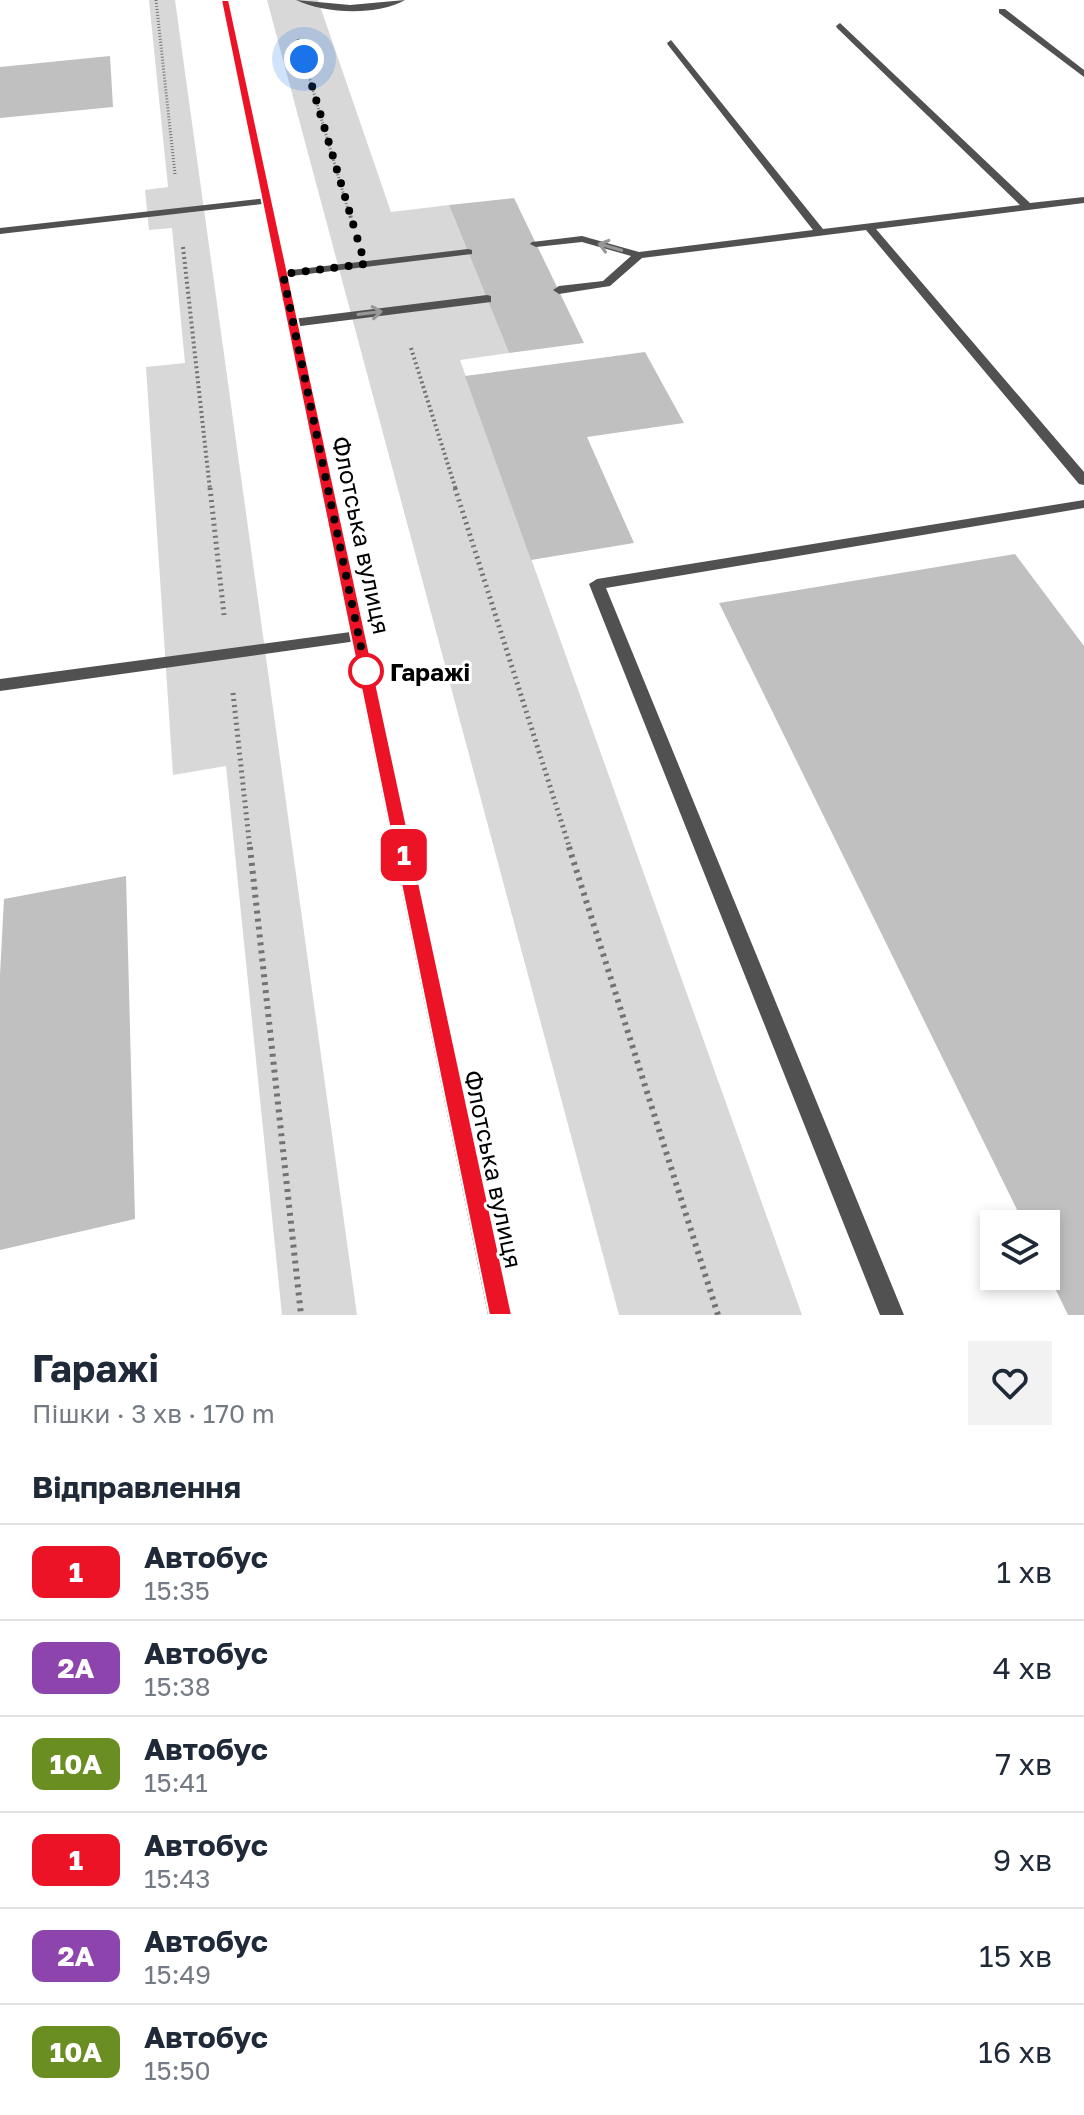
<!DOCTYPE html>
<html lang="uk">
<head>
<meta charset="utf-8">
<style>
  body { margin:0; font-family:"Golos Text",sans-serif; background:#f2f2f3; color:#1f2937; height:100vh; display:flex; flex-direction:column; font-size:30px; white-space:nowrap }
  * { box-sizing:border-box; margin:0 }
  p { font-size:26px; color:#747a83 }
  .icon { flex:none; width:44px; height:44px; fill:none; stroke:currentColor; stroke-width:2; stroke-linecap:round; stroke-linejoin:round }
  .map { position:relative; height:1315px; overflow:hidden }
  .panel { display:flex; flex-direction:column; background:#fff; flex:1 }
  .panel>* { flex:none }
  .badge { padding:0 16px; border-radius:12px; font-size:28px; line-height:52px }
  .buttons { position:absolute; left:980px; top:1210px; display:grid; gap:16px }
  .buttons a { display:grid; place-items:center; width:80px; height:80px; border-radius:0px; background:#fff; box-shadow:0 4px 12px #0003; font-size:40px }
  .you { position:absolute; width:40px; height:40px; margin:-20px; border:6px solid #fff; border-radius:50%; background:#1a73e8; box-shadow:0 0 0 12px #1a73e833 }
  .map>.badge { position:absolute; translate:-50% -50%; box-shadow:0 0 0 4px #fff }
  h2 { padding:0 32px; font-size:30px; line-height:72px }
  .round { display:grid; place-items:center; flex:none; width:84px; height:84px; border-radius:0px; background:#f2f2f3 }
  .head { display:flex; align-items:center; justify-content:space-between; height:136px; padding:0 32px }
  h1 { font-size:38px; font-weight:700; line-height:60px }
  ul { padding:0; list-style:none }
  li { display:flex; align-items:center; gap:24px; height:96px; padding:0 32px; border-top:2px solid #e0e1e3 }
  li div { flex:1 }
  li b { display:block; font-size:30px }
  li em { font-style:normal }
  li .badge { min-width:88px; font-weight:700; text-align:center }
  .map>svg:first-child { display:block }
  .green { fill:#d8d8d8 }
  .building { fill:#c0c0c0 }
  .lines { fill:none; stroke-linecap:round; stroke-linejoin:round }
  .path-far3 { stroke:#737373; stroke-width:3; stroke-dasharray:1 2; stroke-linecap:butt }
  .path-far2 { stroke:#737373; stroke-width:4; stroke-dasharray:2 3; stroke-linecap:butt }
  .path-far1 { stroke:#737373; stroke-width:5; stroke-dasharray:2 4; stroke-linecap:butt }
  .path { stroke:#737373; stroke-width:6; stroke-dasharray:3 5; stroke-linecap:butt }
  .lane { fill:#515151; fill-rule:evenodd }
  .secondary { fill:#1e1e1e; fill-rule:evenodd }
  .oneway { stroke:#979797 }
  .line { fill:#eb1325; stroke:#fff; stroke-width:2 }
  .walk { stroke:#000; stroke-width:8; stroke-dasharray:0 14.4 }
  .stop-dot { fill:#fff; stroke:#eb1325; stroke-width:4 }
  .labels { text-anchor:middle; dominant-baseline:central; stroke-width:6; stroke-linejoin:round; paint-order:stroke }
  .street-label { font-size:24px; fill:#000; stroke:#fff }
  .stop-label { font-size:24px; font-weight:bold; fill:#000; stroke:#fff; text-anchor:start }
</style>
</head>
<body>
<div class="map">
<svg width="1084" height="1315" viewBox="0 0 1084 1315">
  <rect width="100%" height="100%" fill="#fff"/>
  <g class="green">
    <polygon points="149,0 175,0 357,1315 282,1315 226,766 173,775 146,367 185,363 172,228 149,230 145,190 168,187"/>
    <polygon points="267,0 318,0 391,212 449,205 509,353 460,360 802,1315 619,1315"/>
  </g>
  <g class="building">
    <polygon points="110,56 113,107 0,118 0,67"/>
    <polygon points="514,198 584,343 509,353 449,205"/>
    <polygon points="645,352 684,423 587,437 634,543 531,560 465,376"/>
    <polygon points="1015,554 1084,646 1084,1315 1068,1315 1046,1270 1046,1224 1024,1224 719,603"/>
    <polygon points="126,876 135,1219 0,1250 0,975 4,899"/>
  </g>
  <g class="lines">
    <g class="path-far3">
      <polyline points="156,0 175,174"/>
      <polyline points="298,39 349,213"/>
    </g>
    <g class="path-far2">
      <polyline points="349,211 354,229"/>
      <polyline points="183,247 210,490"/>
      <polyline points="411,348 456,490"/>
    </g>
    <g class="path-far1">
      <polyline points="210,488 224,615"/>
      <polyline points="455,488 570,849"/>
      <polyline points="233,693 250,849"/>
    </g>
    <g class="path">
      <polyline points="250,847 301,1315"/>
      <polyline points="569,847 718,1315"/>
    </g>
    <g class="lane">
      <path d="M296,0L350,5L405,0C377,16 325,14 296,0Z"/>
      <polygon points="999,9 1005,9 1084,70 1084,77 999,13"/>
      <polygon points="840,23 1030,203 1084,197 1084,203 876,229 1084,472 1084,485 1079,484 866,230 642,258 610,286 559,294 553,290 559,286 603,281 631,256 582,242 536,247 530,244 532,242 582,236 639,252 813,230 668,45 667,43 671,40 823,229 1020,205 837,28 836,26"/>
      <polygon points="267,198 271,199 271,203 0,234 0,228"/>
      <polygon points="468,249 472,250 472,254 283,277 277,274 283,271"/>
      <polygon points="487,295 491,296 491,302 293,327 287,323 293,319"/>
      <polygon points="1084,500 1084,508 606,588 904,1315 880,1315 589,584 597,579"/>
      <polygon points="358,631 364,632 366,636 364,640 0,691 0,679"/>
    </g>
    <polygon class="secondary" points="221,0 229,0 512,1315 488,1315"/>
  </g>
  <defs><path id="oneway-shaft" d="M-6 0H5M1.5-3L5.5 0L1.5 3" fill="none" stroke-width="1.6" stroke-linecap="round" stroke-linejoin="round" transform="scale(2)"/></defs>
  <g class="oneway">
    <use href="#oneway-shaft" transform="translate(610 247) rotate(-164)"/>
    <use href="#oneway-shaft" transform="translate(370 313) rotate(-7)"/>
  </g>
  <polygon class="line" points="221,0 229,0 512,1315 489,1315"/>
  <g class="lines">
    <polyline class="walk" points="304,59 365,264 283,274 366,671"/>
  </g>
  <circle class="stop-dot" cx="366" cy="671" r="16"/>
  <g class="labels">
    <g class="street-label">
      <text transform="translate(362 535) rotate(78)">Флотська вулиця</text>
      <text transform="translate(494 1169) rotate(78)">Флотська вулиця</text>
    </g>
    <g class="stop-label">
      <text x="390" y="671">Гаражі</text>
    </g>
  </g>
</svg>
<div class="buttons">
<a><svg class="icon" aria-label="layers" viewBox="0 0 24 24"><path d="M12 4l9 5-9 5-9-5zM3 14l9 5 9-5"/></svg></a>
</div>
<div class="you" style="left:304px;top:59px"></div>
<b class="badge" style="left:404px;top:855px;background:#eb1325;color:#fff">1</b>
</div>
<section class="panel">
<div class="head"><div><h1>Гаражі</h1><p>Пішки · 3 хв · 170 m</p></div><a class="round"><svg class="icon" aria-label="heart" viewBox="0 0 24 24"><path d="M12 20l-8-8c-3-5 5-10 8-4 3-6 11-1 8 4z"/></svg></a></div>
<h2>Відправлення</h2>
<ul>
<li><span class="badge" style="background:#eb1325;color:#fff">1</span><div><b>Автобус</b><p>15:35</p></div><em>1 хв</em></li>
<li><span class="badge" style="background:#8e44ad;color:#fff">2А</span><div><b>Автобус</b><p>15:38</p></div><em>4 хв</em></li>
<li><span class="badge" style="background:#6b8e23;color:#fff">10А</span><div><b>Автобус</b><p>15:41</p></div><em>7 хв</em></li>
<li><span class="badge" style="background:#eb1325;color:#fff">1</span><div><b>Автобус</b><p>15:43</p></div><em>9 хв</em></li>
<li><span class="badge" style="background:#8e44ad;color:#fff">2А</span><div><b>Автобус</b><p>15:49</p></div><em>15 хв</em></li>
<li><span class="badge" style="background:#6b8e23;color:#fff">10А</span><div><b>Автобус</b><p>15:50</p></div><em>16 хв</em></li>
</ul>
</section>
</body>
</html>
